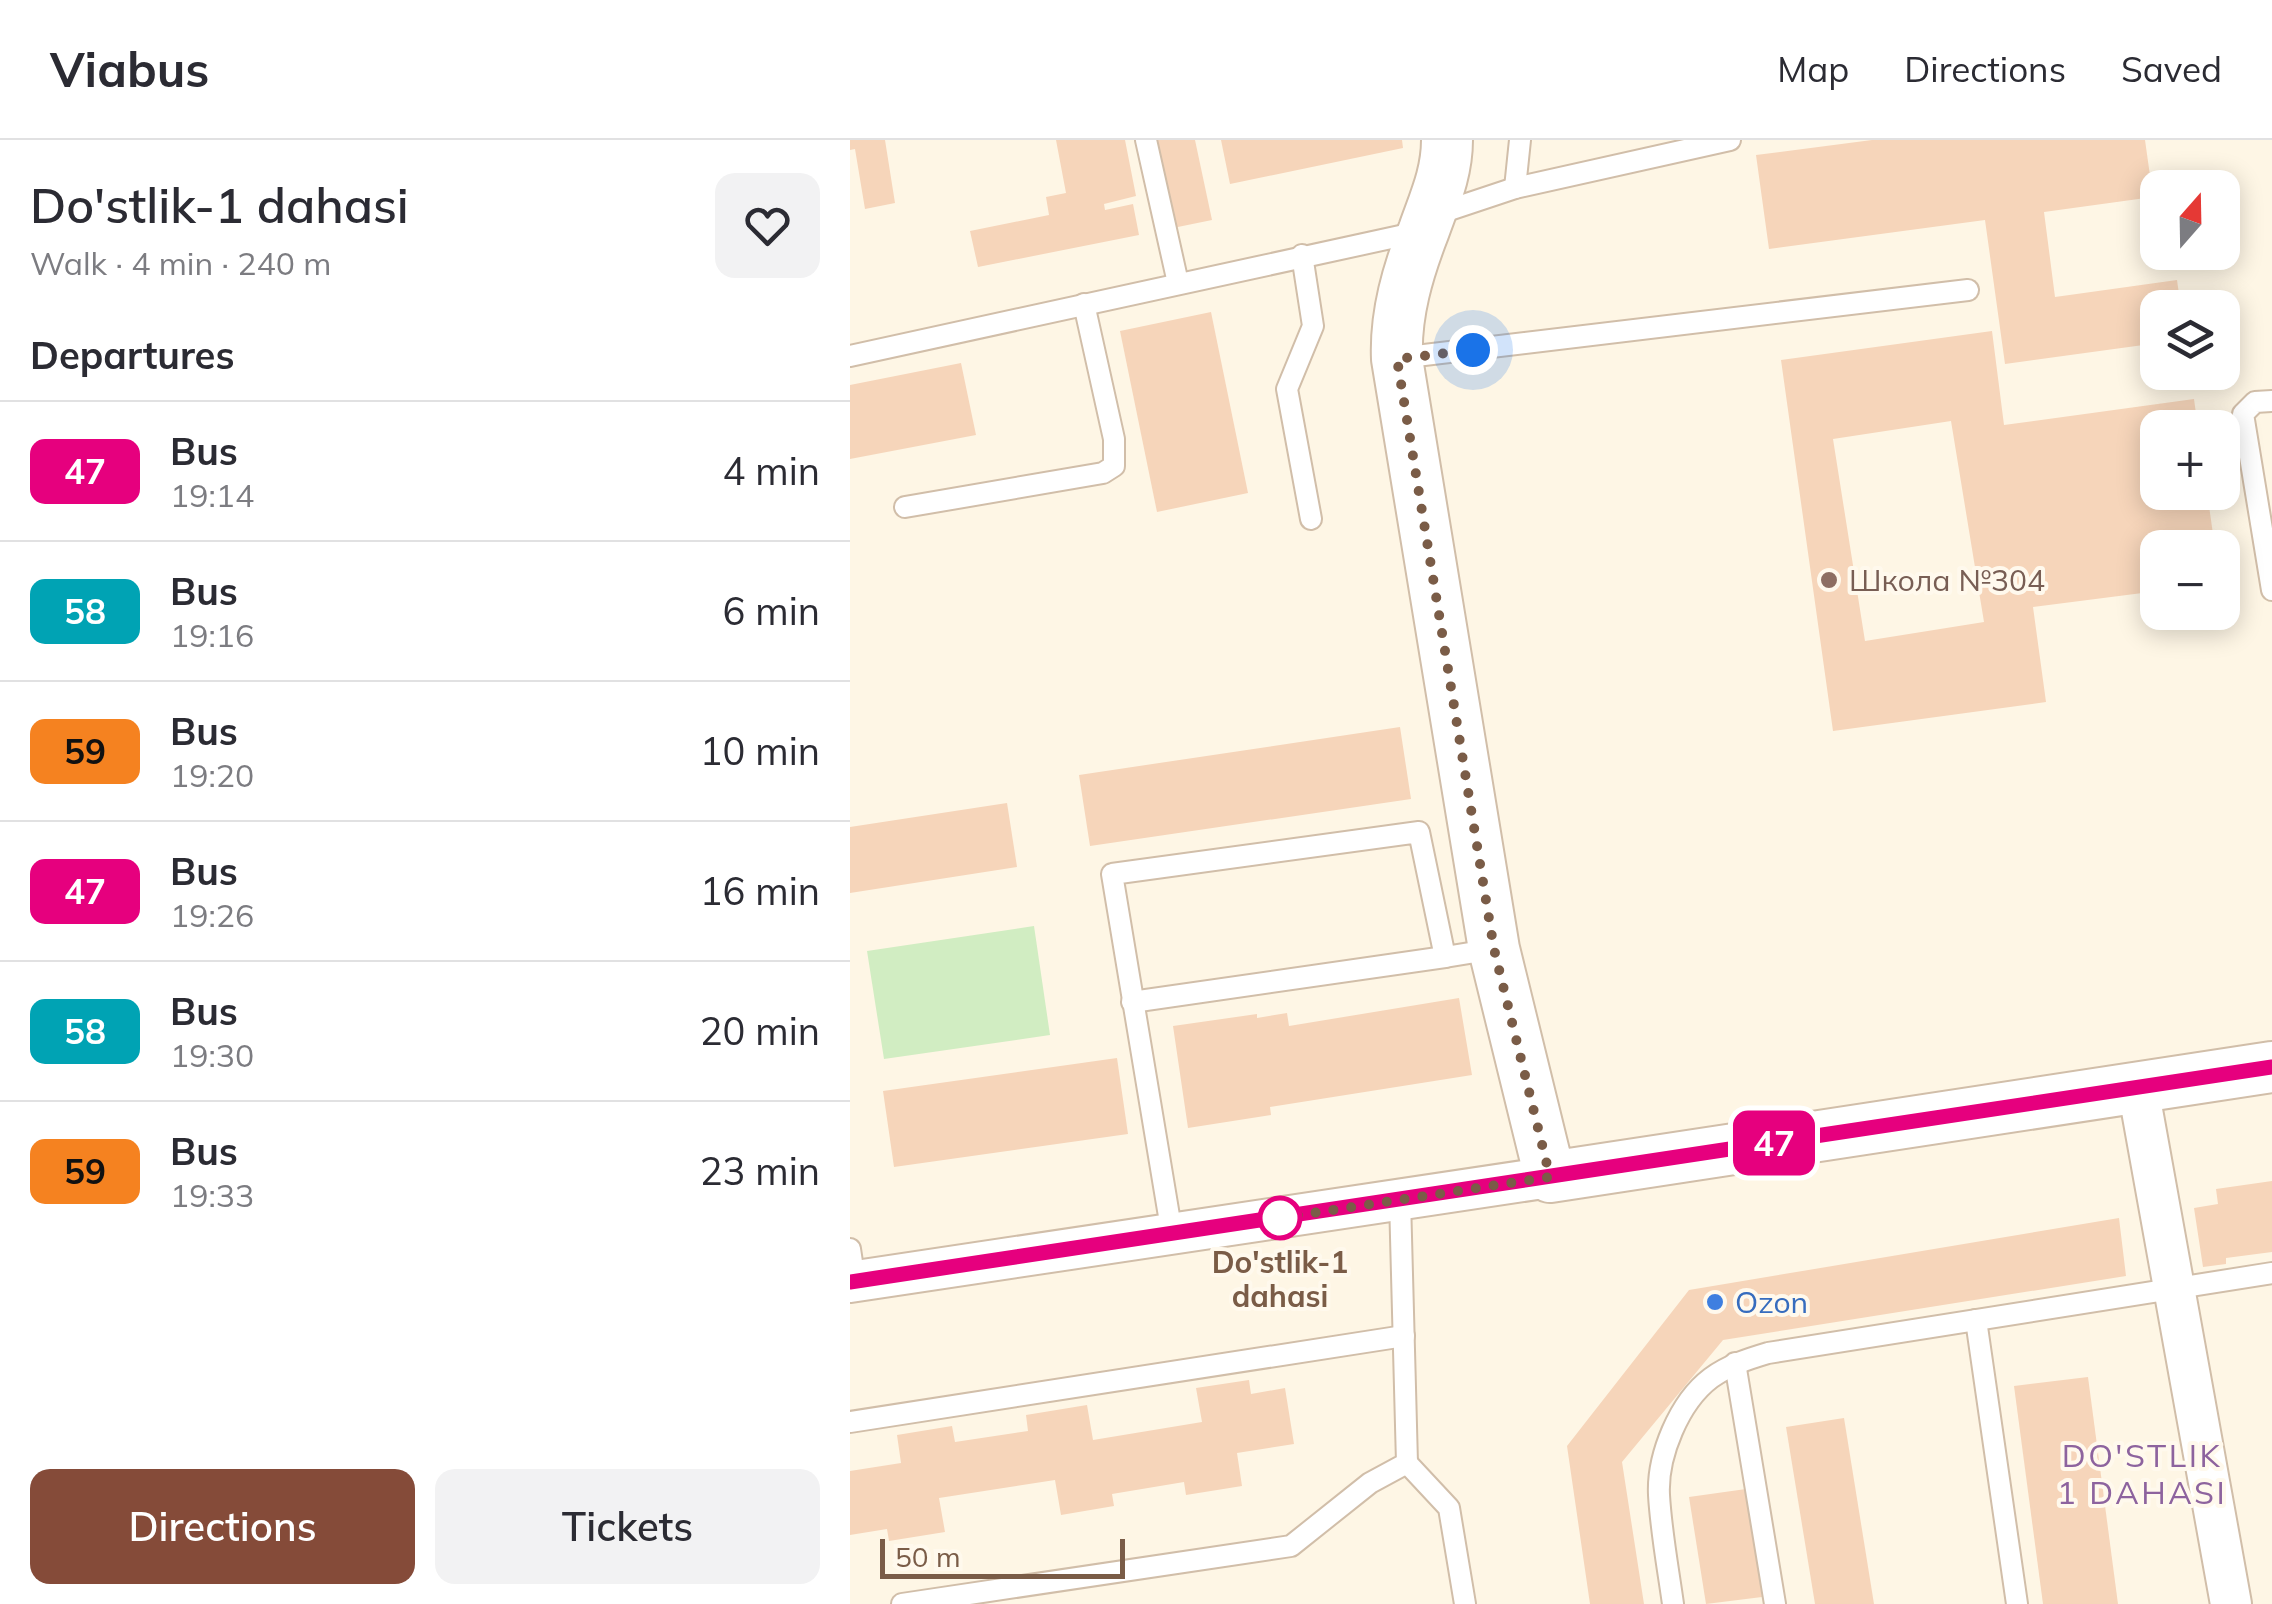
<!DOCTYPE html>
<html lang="en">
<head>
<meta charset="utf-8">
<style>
  body { margin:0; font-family:Mulish,sans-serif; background:#f2f2f3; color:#2b2b33; height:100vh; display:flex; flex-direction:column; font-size:38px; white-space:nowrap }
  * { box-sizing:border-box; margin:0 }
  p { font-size:32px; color:#7c7c81 }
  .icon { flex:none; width:55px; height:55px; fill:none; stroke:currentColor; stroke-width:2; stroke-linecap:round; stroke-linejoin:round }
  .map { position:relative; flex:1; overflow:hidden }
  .panel { display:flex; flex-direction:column; background:#fff; width:850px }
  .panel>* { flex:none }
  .badge { padding:0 20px; border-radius:15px; font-size:35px; line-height:65px }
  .needle { width:65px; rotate:20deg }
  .buttons { position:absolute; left:1290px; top:30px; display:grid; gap:20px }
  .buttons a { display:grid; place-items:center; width:100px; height:100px; border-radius:20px; background:#fff; box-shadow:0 5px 25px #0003; font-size:50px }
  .scale { position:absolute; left:30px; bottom:25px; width:245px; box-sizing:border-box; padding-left:10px; border:5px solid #7a5c47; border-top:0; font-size:28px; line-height:35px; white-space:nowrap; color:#7a5c47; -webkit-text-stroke:8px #fff9ed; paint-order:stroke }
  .you { position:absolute; width:50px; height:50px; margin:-25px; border:8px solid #fff; border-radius:50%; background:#1a73e8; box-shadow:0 0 0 15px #1a73e833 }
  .map>.badge { position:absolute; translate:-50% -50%; box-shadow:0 0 0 5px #fff }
  h2 { padding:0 30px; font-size:38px; line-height:90px }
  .round { display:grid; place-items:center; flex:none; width:105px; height:105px; border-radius:20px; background:#f2f2f3 }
  .headline { display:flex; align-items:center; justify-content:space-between; height:170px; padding:0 30px }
  h1 { font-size:48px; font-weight:600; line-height:75px }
  .primary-button { display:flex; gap:20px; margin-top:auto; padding:20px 30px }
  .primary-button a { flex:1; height:115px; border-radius:20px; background:#854b39; color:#fff; font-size:40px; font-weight:600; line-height:115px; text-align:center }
  .primary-button a+a { background:#f2f2f3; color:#2b2b33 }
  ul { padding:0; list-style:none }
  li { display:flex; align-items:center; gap:30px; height:140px; padding:0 30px; border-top:2px solid #e1e1e2 }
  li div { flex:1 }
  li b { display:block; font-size:38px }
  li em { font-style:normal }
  li .badge { min-width:110px; font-weight:700; text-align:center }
  header { display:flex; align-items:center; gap:60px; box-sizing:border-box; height:140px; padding:0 50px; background:#fff; border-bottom:2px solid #e1e1e2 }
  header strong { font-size:48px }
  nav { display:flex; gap:55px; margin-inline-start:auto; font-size:35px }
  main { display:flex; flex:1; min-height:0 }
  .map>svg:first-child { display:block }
  .green { fill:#d1edc2 }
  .building { fill:#f6d5ba; fill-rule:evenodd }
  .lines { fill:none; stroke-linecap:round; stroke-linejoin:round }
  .service-casing { stroke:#d1bea9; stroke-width:24 }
  .minor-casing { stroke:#d1bea9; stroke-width:44 }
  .tertiary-casing { stroke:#d1bea9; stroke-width:54 }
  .service { stroke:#fff; stroke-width:20 }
  .minor { stroke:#fff; stroke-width:40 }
  .tertiary { stroke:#fff; stroke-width:50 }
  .line-casing { stroke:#fff; stroke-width:22 }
  .line { stroke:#e6007e; stroke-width:15 }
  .walk { stroke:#7a5c47; stroke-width:10; stroke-dasharray:0 18 }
  .education-dot { fill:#8d6e63; stroke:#fff9ed; stroke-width:4 }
  .stop-dot { fill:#fff; stroke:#e6007e; stroke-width:5 }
  .shop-dot { fill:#3f7fe0; stroke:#fff9ed; stroke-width:4 }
  .labels { text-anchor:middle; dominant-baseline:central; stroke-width:8; stroke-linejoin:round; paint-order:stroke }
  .education-label { font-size:30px; fill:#785e54; stroke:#fff9ed; text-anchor:start }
  .stop-label { font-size:30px; font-weight:bold; fill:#7a5c47; stroke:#fff9ed }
  .shop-label { font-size:30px; fill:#366cbe; stroke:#fff9ed; text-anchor:start }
  .neighbourhood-label { font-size:32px; letter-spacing:2.5px; fill:#8d639e; stroke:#fff9ed }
</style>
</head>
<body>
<header>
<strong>Viabus</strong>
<nav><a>Map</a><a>Directions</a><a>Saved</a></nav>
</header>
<main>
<section class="panel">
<div class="headline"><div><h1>Do'stlik-1 dahasi</h1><p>Walk · 4 min · 240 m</p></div><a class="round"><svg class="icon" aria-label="heart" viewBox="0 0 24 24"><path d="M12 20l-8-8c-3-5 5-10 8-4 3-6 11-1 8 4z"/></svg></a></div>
<h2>Departures</h2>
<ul>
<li><span class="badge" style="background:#e6007e;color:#fff">47</span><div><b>Bus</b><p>19:14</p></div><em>4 min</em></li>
<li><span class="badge" style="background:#00a3b4;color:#fff">58</span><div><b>Bus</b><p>19:16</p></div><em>6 min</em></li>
<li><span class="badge" style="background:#f58220;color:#111">59</span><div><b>Bus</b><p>19:20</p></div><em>10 min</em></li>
<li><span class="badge" style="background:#e6007e;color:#fff">47</span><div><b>Bus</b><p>19:26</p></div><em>16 min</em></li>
<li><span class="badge" style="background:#00a3b4;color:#fff">58</span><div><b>Bus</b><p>19:30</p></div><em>20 min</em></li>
<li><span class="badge" style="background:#f58220;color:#111">59</span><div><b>Bus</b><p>19:33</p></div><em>23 min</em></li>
</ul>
<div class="primary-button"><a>Directions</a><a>Tickets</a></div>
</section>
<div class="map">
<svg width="1422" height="1464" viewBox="0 0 1422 1464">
  <rect width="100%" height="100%" fill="#fef6e5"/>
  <polygon class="green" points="184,786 200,895 34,919 17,811"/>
  <g class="building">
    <polygon points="0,0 35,0 45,63 15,69 5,9 0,10"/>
    <polygon points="206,0 275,0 286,56 254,64 255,70 283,64 289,95 128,127 120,91 199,75 196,57 216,53"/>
    <polygon points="304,0 345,0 362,80 318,89"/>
    <polygon points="371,0 552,0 553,8 380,44"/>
    <polygon points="1022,0 1295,0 1303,57 1194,72 1205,157 1327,140 1331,168 1308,168 1308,203 1155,224 1135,80 919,109 906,15"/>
    <polygon points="361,172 398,353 307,372 270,191"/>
    <path d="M1142,191L1154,285L1344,259L1348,288H1308V352H1357L1365,408H1308V451L1183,467L1196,562L983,591L931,220ZM1101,281L1134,482L1015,501L983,299Z"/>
    <polygon points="111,223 126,295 0,319 0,245"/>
    <polygon points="550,587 561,659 240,706 229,635"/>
    <polygon points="157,663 167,727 0,753 0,687"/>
    <polygon points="609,858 622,935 420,967 421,975 338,988 323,886 407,874 407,878 437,873 439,886"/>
    <polygon points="267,918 278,994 44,1027 33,951"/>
    <polygon points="1422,1041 1422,1112 1376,1118 1376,1124 1353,1127 1344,1068 1368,1064 1366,1049"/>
    <polygon points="1269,1078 1276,1136 873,1200 772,1322 794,1464 740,1464 717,1306 839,1150"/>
    <polygon points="1238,1237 1268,1464 1193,1464 1164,1246"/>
    <polygon points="399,1240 401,1254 435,1248 444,1304 387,1313 392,1346 336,1355 334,1342 262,1354 264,1366 211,1375 205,1340 89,1358 95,1392 39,1401 37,1389 0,1395 0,1331 51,1323 47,1295 102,1286 105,1302 178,1291 176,1275 237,1265 243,1300 352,1282 346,1248"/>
    <polygon points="994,1278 1024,1464 965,1464 936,1287"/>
    <polygon points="896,1349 912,1457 856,1464 839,1357"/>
  </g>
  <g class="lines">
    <defs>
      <g id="service">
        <polyline points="296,0 328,143"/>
        <polyline points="665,48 670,0"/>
        <polyline points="452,115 463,186 437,249 461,379"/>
        <polyline points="0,216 573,91 596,71 665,48 880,0"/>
        <polyline points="549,218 1118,150"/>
        <polyline points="1422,261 1405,262 1393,274 1422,450"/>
        <polyline points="55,367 253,333 264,326 264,299 234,164"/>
        <polyline points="282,862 595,817"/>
        <polyline points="322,1094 262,734 569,692 595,817 644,809"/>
        <polyline points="0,1109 5,1142"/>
        <polyline points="1126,1180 1167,1464"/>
        <polyline points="885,1223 925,1464"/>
        <polyline points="0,1282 554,1196"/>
        <polyline points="557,1323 599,1368 615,1464"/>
        <polyline points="52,1464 441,1406 520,1343 557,1323 550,1059"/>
        <path d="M823,1464C818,1428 811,1391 809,1355C807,1316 829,1262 861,1238C879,1225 898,1219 918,1213L1422,1133"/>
      </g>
      <g id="minor">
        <polyline points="1288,948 1381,1464"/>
        <polyline points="0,1142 700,1037"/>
      </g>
      <path id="tertiary" d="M597,0C597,33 585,59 574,90C558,131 545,174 547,219L644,809L700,1037L1422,927"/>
    </defs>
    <use href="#service" class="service-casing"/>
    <use href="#minor" class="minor-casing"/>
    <use href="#tertiary" class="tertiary-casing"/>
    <use href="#service" class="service"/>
    <use href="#minor" class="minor"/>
    <use href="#tertiary" class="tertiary"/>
  </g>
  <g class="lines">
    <defs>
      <polyline id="line" points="0,1142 1422,927"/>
    </defs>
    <use href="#line" class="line-casing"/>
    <use href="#line" class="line"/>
    <polyline class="walk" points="430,1078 700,1037 644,809 547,219 623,210"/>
  </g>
  <circle class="education-dot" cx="979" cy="440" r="10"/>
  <circle class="stop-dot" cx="430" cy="1078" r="20"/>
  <circle class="shop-dot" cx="865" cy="1162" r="10"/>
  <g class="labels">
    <g class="education-label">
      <text x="999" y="440">Школа №304</text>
    </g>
    <g class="stop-label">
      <text x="430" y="1122">Do'stlik-1<tspan x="430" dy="34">dahasi</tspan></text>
    </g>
    <g class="shop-label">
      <text x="885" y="1162">Ozon</text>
    </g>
    <g class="neighbourhood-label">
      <text x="1292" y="1315">DO'STLIK<tspan x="1292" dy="37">1 DAHASI</tspan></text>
    </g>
  </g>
</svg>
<div class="buttons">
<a><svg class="needle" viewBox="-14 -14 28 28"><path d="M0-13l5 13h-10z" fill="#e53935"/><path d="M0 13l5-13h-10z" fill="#7c7c81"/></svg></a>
<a><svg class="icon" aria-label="layers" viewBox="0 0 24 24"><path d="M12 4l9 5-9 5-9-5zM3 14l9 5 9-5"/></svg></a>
<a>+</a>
<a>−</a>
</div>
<div class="scale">50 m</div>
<div class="you" style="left:623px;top:210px"></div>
<b class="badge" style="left:924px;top:1003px;background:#e6007e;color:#fff">47</b>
</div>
</main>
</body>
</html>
